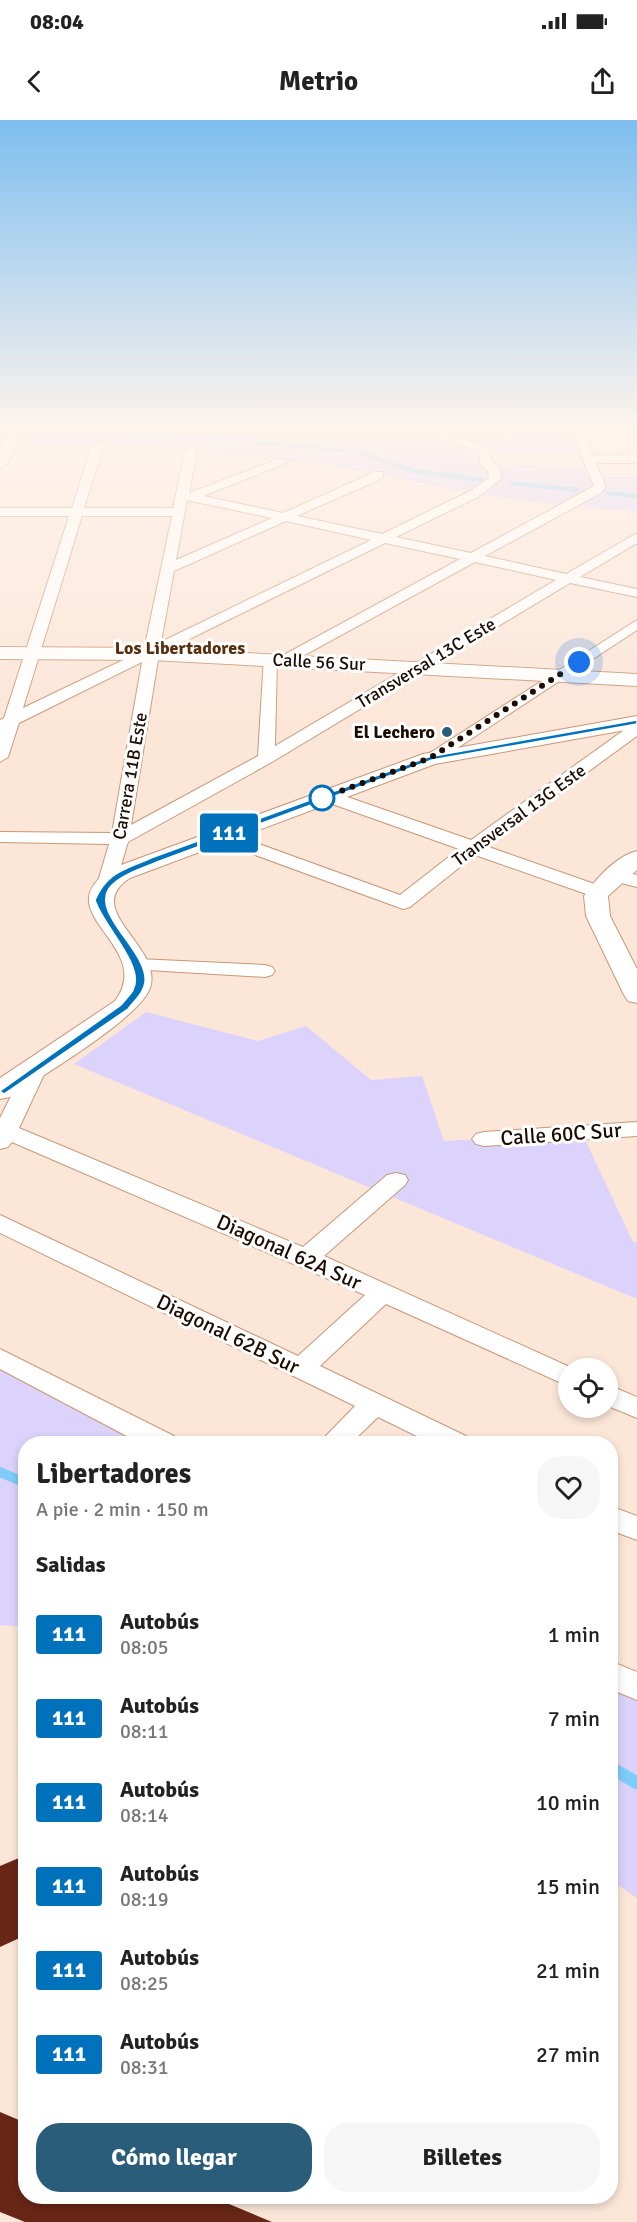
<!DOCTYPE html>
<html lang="es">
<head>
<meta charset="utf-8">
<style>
  body { margin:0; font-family:Signika,sans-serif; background:#f6f6f6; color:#222; height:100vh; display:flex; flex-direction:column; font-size:22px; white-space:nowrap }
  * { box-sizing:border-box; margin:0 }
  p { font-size:20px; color:#767676 }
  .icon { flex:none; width:33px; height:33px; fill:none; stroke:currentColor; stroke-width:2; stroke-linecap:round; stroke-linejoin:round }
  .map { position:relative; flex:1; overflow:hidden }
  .panel { position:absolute; left:18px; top:1316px; width:600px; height:768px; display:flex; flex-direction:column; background:#fff; border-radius:24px; box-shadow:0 3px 9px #0003 }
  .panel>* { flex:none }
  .badge { padding:0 12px; border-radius:4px; font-size:21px; line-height:39px }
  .fabs { position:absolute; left:558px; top:1238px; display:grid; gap:12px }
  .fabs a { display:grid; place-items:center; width:60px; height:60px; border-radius:50%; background:#fff; box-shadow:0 3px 9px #0003; font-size:30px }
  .you { position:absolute; width:30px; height:30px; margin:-15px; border:4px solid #fff; border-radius:50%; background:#1a73e8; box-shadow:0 0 0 9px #1a73e833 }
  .map>.badge { position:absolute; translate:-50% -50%; box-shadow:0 0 0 3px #fff }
  h2 { padding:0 18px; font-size:22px; line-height:54px }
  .round { display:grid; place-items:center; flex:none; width:63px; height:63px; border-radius:24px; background:#f6f6f6 }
  .summary { display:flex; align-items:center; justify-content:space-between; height:102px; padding:0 18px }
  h1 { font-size:28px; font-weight:700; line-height:45px }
  .cta { display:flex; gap:12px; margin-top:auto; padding:12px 18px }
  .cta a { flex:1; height:69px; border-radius:24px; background:#295d79; color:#fff; font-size:24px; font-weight:700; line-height:69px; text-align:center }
  .cta a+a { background:#f6f6f6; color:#222 }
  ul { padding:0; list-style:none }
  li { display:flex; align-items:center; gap:18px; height:84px; padding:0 18px }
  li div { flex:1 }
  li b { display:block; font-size:22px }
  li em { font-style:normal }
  li .badge { min-width:66px; font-weight:700; text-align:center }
  .status { display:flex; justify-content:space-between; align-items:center; height:42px; padding:0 30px; background:#fff; direction:ltr }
  .status svg { height:16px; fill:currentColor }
  header { display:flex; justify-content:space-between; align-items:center; height:78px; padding:0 18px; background:#fff; font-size:27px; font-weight:700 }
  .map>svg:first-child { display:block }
  .green { fill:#dcd3fc }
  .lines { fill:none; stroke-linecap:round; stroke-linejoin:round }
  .stream-far2 { stroke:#7fccf9; stroke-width:4.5 }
  .stream-far1 { stroke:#7fccf9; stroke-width:10 }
  .stream { stroke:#7fccf9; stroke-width:13 }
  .building { fill:#682616 }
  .minor-casing { stroke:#c89776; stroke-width:2 }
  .tertiary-casing { stroke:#c89776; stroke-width:2 }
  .minor { fill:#fff; fill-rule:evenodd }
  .tertiary { fill:#fff; fill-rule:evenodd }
  .line { fill:#0072bc; stroke:#fff; stroke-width:1.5 }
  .walk { stroke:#1c0b01; stroke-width:6; stroke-dasharray:0 10.8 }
  .poi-dot { fill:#295d79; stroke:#fff; stroke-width:2 }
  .stop-dot { fill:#fff; stroke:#0072bc; stroke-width:3 }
  .labels { text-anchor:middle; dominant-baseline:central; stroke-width:6; stroke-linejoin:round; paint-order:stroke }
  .far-neighbourhood-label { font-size:18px; font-weight:bold; fill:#582f0e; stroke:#fff }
  .far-street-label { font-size:18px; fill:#1c0b01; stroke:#fff }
  .far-poi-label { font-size:18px; font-weight:bold; fill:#1c0b01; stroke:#fff; text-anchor:end }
  .street-label { font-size:21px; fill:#1c0b01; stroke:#fff }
</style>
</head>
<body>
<div class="status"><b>08:04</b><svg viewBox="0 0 49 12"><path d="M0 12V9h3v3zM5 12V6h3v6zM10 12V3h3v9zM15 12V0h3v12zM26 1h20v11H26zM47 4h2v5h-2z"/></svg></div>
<header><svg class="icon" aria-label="back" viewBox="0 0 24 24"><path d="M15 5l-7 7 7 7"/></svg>Metrio<svg class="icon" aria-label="share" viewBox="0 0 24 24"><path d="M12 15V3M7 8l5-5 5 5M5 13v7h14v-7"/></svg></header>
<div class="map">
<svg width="637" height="2102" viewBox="0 0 637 2102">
  <rect width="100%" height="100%" fill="#fce6d8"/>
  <g class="green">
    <polygon points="24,311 569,311 580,333 492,333 497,344 592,348 596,357 637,357 637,392 567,386 474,374 336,346 153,326 20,325"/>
    <polygon points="146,892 258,921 306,906 371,960 422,956 444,1021 582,1013 633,1122 637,1122 637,1179 74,944"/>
    <polygon points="0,1248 148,1323 26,1323 25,1507 0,1505"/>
    <polygon points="610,1563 637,1577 637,1778 611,1760"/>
  </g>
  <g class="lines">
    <g class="stream-far2">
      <polyline points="71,311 242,321 361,332 411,351 482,360"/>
      <polyline points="511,363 577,370"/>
      <polyline points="608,373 637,376"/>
    </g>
    <polyline class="stream-far1" points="0,1352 26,1363"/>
    <polyline class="stream" points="610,1647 637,1663"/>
  </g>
  <g class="building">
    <polygon points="26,1735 26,1815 0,1827 0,1746"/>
    <polygon points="0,1992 26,2003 26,2076 210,2076 272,2102 25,2102 0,2092"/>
  </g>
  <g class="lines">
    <defs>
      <g id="minor">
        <path d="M420,311H440L487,327L493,343L500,350L501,359L478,377L396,417L471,433L594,366L571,311H583L593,336L637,335V343H596L606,367L601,373L485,436L566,454L637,413V423L580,457L637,469V477L570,463L272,642L128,722L114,769H100L97,765L109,724L0,722V712L112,713L142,542L19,603L8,637L0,642V600L4,598L69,396H0V388H72L92,325L98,322L104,325L84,388H173L185,330L191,327L197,330L189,373L278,339H286V343L204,376L283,393L375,352H383V358L297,396L382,414L470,371L489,358L488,351L481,345L478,331ZM187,380L191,381L272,398L176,440ZM82,396H172L144,530L23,588ZM286,401L371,420L161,522L174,451ZM385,423L460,439L280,537L277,540L280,543H290L475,442L556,460L275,626L277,540L274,537H264L258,636L131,705L159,534Z"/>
        <polygon points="637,500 637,510 436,642 430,643 422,638"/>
        <polygon points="637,603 637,616 486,726 606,768 609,772 606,776 592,776 475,735 410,787 403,789 214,720 211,716 220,711 226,712 400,775 459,729 321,680 318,676 321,672 333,672 471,720 631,605"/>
        <polygon points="616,750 637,755 637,767 609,760 607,756 609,752"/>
        <polygon points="138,839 265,845 272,847 275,851 272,855 265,857 131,849 128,845 131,841"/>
        <polygon points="37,939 45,941 48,946 19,1008 303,1127 387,1055 396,1053 405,1055 408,1060 405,1065 324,1136 572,1248 568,1248 568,1266 386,1184 320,1246 466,1316 470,1323 431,1323 378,1297 351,1323 319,1323 355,1286 0,1113 0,1095 298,1236 365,1175 12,1022 8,1027 0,1029 0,998 26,946 29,941"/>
        <polygon points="637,1002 637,1016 484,1026 476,1024 472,1019 476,1014 484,1012"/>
        <polygon points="0,1229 174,1316 178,1323 140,1323 0,1249"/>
        <polygon points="608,1265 637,1277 637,1298 608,1286"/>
        <polygon points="610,1386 637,1396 637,1420 610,1410"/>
        <polygon points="610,1541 637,1552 637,1580 610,1569"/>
      </g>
      <g id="tertiary">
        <polygon points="8,311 22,311 7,344 0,348 0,328"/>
        <polygon points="0,527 151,528 637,554 637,566 151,540 0,539"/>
        <path d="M637,596V608L435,644L130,758C80,790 164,826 150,868C140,898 40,957 10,977L0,979V958L115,881C157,824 41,793 113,748L423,634Z"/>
        <path d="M637,731V750L608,776L610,796L637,849V883L628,881L624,875L586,796L584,776C596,759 616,736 637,731Z"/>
      </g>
    </defs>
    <use href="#minor" class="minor-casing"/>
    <use href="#tertiary" class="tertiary-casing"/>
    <use href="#minor" class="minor"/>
    <use href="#tertiary" class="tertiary"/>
  </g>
  <linearGradient id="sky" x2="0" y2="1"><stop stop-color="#7ebeef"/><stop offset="0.51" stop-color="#fef4ed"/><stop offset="1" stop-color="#fef4ed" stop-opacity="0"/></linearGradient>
  <rect width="637" height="605" fill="url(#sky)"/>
  <path class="line" d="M637,600V604L432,640L157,742C143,748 123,754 112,765C86,791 149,831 145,862C144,873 134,881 128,889L4,974L0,971L121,885C125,880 130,875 133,870C146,846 102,805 95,780C107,752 124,750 151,738L428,637Z"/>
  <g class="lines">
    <polyline class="walk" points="322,678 430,638 579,542"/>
  </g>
  <circle class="poi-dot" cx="447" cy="612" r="6"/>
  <circle class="stop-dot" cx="322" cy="678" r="12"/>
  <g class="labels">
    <g class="far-neighbourhood-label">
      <text x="180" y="528">Los Libertadores</text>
    </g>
    <g class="far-street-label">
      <text transform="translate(319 542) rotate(3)">Calle 56 Sur</text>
      <text transform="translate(426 543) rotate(-31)">Transversal 13C Este</text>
      <text transform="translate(130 656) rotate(-80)">Carrera 11B Este</text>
      <text transform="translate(519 695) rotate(-36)">Transversal 13G Este</text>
    </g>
    <g class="far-poi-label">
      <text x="435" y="612">El Lechero</text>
    </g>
    <g class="street-label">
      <text transform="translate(561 1014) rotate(-4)">Calle 60C Sur</text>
      <text transform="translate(289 1132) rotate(24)">Diagonal 62A Sur</text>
      <text transform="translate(228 1214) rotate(26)">Diagonal 62B Sur</text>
    </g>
  </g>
</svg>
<div class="fabs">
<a><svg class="icon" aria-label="locate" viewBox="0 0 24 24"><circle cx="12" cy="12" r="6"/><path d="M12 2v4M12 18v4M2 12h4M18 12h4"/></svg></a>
</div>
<div class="you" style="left:579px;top:542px"></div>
<b class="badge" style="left:229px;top:713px;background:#0072bc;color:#fff">111</b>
<section class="panel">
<div class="summary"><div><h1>Libertadores</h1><p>A pie · 2 min · 150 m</p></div><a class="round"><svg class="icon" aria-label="heart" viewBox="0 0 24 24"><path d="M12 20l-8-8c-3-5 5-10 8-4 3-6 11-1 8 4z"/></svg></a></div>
<h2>Salidas</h2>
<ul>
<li><span class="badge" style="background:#0072bc;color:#fff">111</span><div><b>Autobús</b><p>08:05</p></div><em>1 min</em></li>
<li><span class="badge" style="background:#0072bc;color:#fff">111</span><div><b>Autobús</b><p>08:11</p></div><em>7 min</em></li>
<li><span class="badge" style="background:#0072bc;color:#fff">111</span><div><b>Autobús</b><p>08:14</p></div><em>10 min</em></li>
<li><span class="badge" style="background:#0072bc;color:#fff">111</span><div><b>Autobús</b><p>08:19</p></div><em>15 min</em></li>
<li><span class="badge" style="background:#0072bc;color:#fff">111</span><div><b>Autobús</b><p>08:25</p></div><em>21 min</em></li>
<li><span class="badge" style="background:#0072bc;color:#fff">111</span><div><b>Autobús</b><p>08:31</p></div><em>27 min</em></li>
</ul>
<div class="cta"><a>Cómo llegar</a><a>Billetes</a></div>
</section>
</div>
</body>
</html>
